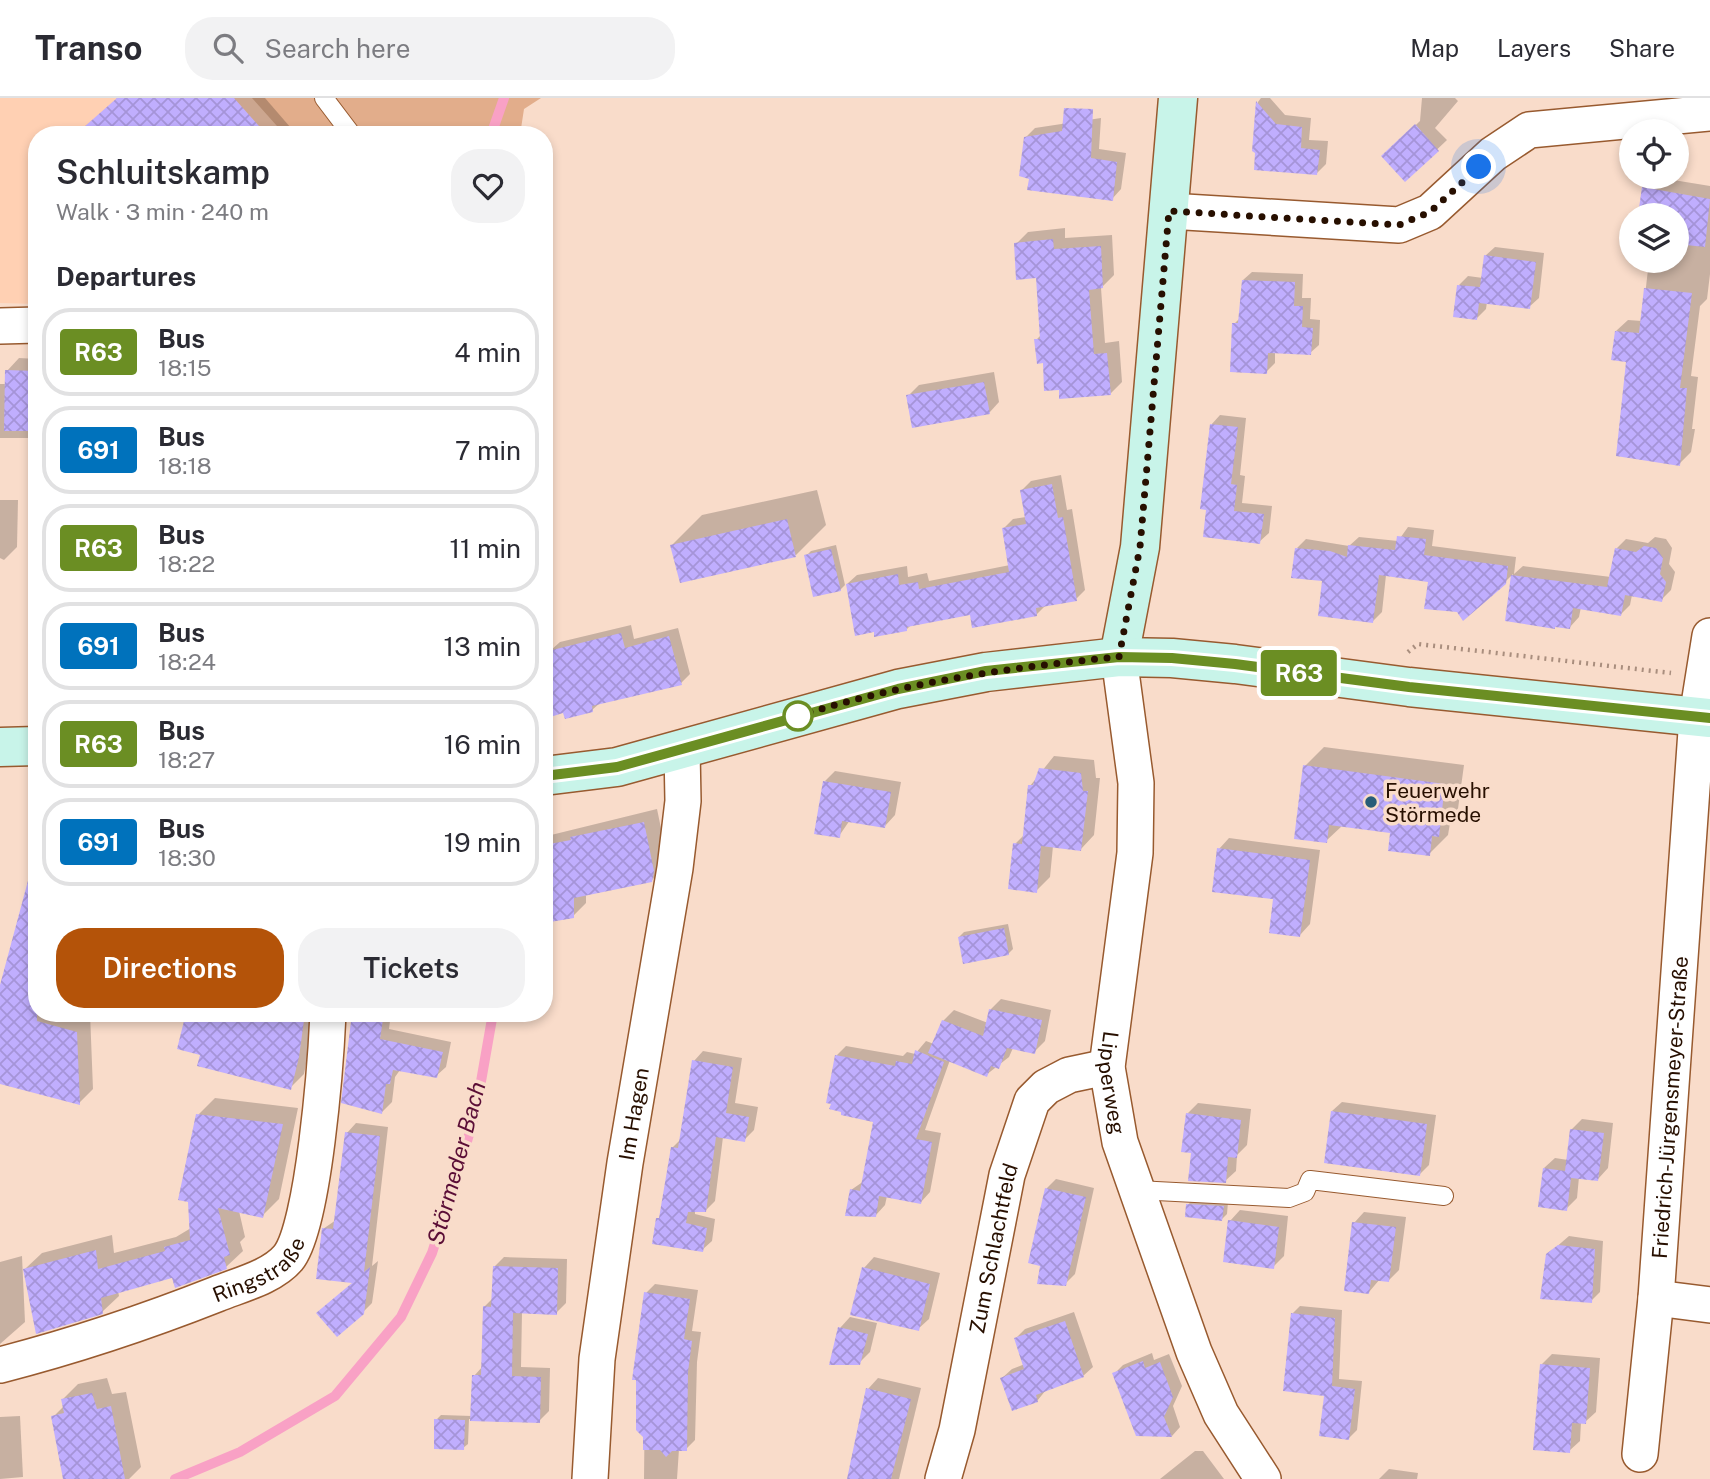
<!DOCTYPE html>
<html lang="en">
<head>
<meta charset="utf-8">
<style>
  body { margin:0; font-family:"Public Sans",sans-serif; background:#f2f2f3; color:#2b2b33; height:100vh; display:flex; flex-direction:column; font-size:26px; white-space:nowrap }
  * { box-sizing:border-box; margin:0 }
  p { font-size:23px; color:#7c7c81 }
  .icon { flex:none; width:38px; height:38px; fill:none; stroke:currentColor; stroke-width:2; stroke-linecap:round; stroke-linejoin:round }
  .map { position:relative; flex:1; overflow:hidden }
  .drawer { position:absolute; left:28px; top:28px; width:525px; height:896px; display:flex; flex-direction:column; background:#fff; border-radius:28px; box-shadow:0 4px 10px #0003 }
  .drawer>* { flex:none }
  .badge { padding:0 14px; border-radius:5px; font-size:24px; line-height:46px }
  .fabs { position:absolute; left:1619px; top:21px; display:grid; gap:14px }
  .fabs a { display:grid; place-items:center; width:70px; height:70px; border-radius:50%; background:#fff; box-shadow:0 4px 10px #0003; font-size:35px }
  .you { position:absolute; width:35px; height:35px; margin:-18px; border:5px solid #fff; border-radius:50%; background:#1a73e8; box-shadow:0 0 0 10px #1a73e833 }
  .map>.badge { position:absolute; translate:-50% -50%; box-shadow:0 0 0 4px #fff }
  h2 { padding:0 28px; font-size:26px; line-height:63px }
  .round { display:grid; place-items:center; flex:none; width:74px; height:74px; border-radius:28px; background:#f2f2f3 }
  .head { display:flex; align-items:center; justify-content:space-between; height:119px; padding:0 28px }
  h1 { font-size:33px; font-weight:600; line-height:52px }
  .action { display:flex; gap:14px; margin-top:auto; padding:14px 28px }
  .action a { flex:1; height:80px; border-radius:28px; background:#b45309; color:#fff; font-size:28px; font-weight:600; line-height:80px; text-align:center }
  .action a+a { background:#f2f2f3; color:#2b2b33 }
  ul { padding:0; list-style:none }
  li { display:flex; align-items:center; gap:21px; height:88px; margin:0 14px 10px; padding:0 14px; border:4px solid #e1e1e2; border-radius:28px }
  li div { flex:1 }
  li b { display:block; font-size:26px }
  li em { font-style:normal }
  li .badge { min-width:77px; font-weight:700; text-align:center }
  header { display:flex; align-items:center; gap:42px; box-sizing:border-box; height:98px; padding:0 35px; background:#fff; border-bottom:2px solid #e1e1e2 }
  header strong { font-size:33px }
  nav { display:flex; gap:38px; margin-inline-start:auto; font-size:24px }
  .search { width:490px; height:63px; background:#f2f2f3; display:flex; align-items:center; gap:18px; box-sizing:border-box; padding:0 24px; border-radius:28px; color:#7c7c81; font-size:26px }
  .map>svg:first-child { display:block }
  .built { fill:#ffd0b3 }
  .park { fill:#e2ad8b }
  .shadow { fill:#0003 }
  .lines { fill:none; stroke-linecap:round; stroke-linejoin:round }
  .stream { stroke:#f9a1c5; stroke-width:10 }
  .building { fill:url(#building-cross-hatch) }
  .service-casing { stroke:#985a2f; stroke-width:20 }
  .minor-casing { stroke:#985a2f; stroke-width:38 }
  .secondary-casing { stroke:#985a2f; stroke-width:41 }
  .path { stroke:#a98e7e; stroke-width:4.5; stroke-dasharray:2 5; stroke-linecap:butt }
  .service { stroke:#fff; stroke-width:18 }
  .minor { stroke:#fff; stroke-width:35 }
  .secondary { stroke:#c8f4e9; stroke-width:38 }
  .line-casing { stroke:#fff; stroke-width:16 }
  .line { stroke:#6b8e23; stroke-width:10 }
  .walk { stroke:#270f00; stroke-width:7; stroke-dasharray:0 12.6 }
  .stop-dot { fill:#fff; stroke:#6b8e23; stroke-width:3.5 }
  .poi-dot { fill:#275c78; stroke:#f9dcca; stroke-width:2.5 }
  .labels { text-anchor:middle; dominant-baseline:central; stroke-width:7; stroke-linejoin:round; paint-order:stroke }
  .poi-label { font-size:21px; fill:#270f00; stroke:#f9dcca; text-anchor:start }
  .street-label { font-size:21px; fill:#270f00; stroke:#f9dcca }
  .water-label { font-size:23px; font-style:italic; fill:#5b0e36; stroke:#f9dcca }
</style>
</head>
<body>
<header>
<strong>Transo</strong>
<div class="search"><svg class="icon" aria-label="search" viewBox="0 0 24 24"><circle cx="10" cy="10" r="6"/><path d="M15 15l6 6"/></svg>Search here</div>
<nav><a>Map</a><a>Layers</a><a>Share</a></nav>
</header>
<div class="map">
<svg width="1710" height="1381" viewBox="0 0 1710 1381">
  <defs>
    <pattern id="building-cross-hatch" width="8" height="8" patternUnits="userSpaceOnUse" patternTransform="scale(1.75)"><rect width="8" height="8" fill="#c0aefe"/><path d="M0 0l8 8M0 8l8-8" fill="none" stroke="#a594d8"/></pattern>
  </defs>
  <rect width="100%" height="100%" fill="#f9dcca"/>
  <polygon class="built" points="0,0 311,0 348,37 37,37 37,206 0,205"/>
  <polygon class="park" points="252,0 541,0 524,11 520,37 285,37"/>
  <g class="shadow">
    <polygon points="117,0 265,0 297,37 91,37"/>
    <polygon points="1261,0 1270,0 1285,17 1311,20 1309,42 1328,43 1326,66 1317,75 1254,52 1258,4"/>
    <polygon points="1422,0 1455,0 1458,3 1435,30 1447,42 1406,81 1384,58 1420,23"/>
    <polygon points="1101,20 1099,51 1126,55 1121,91 1112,101 1031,80 1025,40 1035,30"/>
    <polygon points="1655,79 1710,88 1710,176 1707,201 1700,208 1691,278 1698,279 1692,331 1695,331 1691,354 1679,366 1616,233 1628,222 1642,223 1649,163 1676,163 1676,117 1640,117 1643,90"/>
    <polygon points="1065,130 1065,140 1112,137 1114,177 1101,190 1105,245 1119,243 1122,284 1110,296 1060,290 1036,242 1041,237 1037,178 1016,146 1028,134"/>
    <polygon points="1495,149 1544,155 1539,200 1529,209 1487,204 1486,211 1477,220 1459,187 1468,178 1483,180 1485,158"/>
    <polygon points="1252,174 1303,176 1302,200 1311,200 1310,221 1320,222 1319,247 1310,255 1275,254 1275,265 1266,274 1234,226 1240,220 1243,182"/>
    <polygon points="19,260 37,261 37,340 0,340 0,344 0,286 6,286 7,273"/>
    <polygon points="994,274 999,304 989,315 908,298 919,287"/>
    <polygon points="1220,317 1246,320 1240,377 1245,378 1242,405 1272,408 1269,435 1259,444 1205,438 1211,327"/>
    <polygon points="1061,377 1067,412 1072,411 1085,492 1076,501 1046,507 1036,517 971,515 912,526 906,532 847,486 857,477 907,468 908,479 927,475 929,483 1010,467 1003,431 1013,421 1026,419 1022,392 1031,383"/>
    <polygon points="817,392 826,427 796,457 672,447 702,417"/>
    <polygon points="0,402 18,402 17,449 4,462 0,460"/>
    <polygon points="1408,429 1434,432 1432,448 1516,459 1514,476 1523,468 1611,479 1616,451 1626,441 1648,445 1655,439 1666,441 1672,450 1669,466 1675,474 1671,492 1661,502 1632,497 1630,507 1620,517 1581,509 1579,519 1570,529 1507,522 1513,476 1505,484 1430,482 1386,477 1382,514 1373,523 1324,481 1297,450 1306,441 1349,448 1359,439 1398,443"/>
    <polygon points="836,447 845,487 840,492 806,458 811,453"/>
    <polygon points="631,527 634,541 678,530 690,576 681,585 600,605 592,612 550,553 560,544"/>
    <polygon points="1324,649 1464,667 1457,718 1450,725 1448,737 1429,756 1392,733 1343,727 1326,743 1305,668"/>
    <polygon points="1054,658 1094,662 1096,680 1100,680 1094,737 1081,751 1053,748 1050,779 1036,793 1015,746 1025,736 1030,688"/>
    <polygon points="835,673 901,684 895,717 885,728 850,722 839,738 825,683"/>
    <polygon points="657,711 667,759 665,769 651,783 586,795 586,805 573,818 544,824 544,743 551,737"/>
    <polygon points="1229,740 1320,752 1310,826 1300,837 1275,799 1219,751"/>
    <polygon points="37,761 37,915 90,915 93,991 79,1005 0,984 0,893"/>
    <polygon points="1008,826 1013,851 1008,856 959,839 964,834"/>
    <polygon points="1001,901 1051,912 1045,943 1034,954 1013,950 1009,959 986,977 950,962 925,1032 941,1035 930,1094 921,1104 887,1098 885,1107 876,1117 851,1092 864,1083 875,1022 836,958 846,948 903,958 907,954 915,956 926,943 934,946 943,923 954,912 988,925 990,912"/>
    <polygon points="187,915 316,915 304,976 290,990 202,956"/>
    <polygon points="354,915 391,915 389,931 451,944 446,969 436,978 400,972 395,979 392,1004 382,1014"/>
    <polygon points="703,953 742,960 735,1005 758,1009 754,1032 744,1042 723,1039 715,1103 705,1113 695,1112 695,1116 715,1121 712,1143 702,1152 658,1121 662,1117 672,1050 682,1040 694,963"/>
    <polygon points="215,1000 298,1010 279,1101 262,1118 239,1113 245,1139 240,1144 243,1153 226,1169 174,1178 118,1193 119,1198 102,1214 25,1171 42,1155 112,1137 114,1155 176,1139 191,1130 198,1017"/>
    <polygon points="1342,1004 1436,1017 1429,1067 1420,1076 1332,1013"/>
    <polygon points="1198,1005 1251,1011 1247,1047 1237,1057 1236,1073 1225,1083 1193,1053 1187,1016"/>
    <polygon points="1582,1021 1613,1025 1608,1070 1598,1081 1579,1079 1577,1100 1566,1111 1544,1070 1555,1060 1568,1062 1571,1032"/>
    <polygon points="356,1025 388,1029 372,1168 378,1163 372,1205 362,1215 354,1183 323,1131 336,1122 347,1035"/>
    <polygon points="1056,1081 1094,1090 1075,1176 1065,1186 1046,1091"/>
    <polygon points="1192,1102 1228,1104 1227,1116 1222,1121 1188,1107"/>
    <polygon points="1240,1112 1288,1118 1284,1158 1273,1169 1230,1123"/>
    <polygon points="1364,1114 1406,1119 1399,1172 1389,1182 1380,1181 1369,1194 1354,1125"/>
    <polygon points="1569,1138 1603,1143 1600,1194 1591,1203 1547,1157"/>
    <polygon points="22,1158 25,1224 0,1246 0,1164"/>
    <polygon points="504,1159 567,1161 566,1205 556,1215 522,1214 521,1269 550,1270 549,1313 539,1323 469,1321 468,1346 463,1350 436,1322 441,1317 472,1318 474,1278 483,1268 484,1209 493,1200 494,1169"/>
    <polygon points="874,1159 940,1175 929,1221 918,1231 864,1170"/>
    <polygon points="655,1186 698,1192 692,1233 701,1234 697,1264 695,1342 686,1351 679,1351 677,1381 644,1381 646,1195"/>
    <polygon points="1300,1208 1342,1212 1339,1281 1362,1283 1357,1332 1349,1340 1326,1296 1292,1216"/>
    <polygon points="1074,1214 1093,1269 1083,1278 1046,1292 1037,1303 1002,1280 1012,1271 1025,1266 1016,1240 1025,1231"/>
    <polygon points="850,1219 877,1225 870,1254 859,1265 840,1230"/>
    <polygon points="1152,1255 1154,1262 1169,1256 1182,1288 1173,1308 1180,1329 1172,1338 1137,1336 1114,1276 1123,1267"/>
    <polygon points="1552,1256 1600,1260 1596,1314 1585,1324 1581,1324 1580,1343 1569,1353 1541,1267"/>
    <polygon points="107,1280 112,1296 126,1294 141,1369 129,1381 65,1381 53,1319 64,1308 63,1301 78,1286"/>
    <polygon points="878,1280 921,1290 899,1381 848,1381 868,1291"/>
    <polygon points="20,1318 23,1379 0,1381 0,1319"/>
    <polygon points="1195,1353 1203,1353 1224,1381 1160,1381"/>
    <polygon points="1389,1371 1418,1375 1417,1381 1379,1381"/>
  </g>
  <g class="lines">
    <g class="stream">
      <polyline points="491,37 504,0"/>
      <polyline points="175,1381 240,1354 335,1298 401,1219 432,1155 464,1054 476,1012 493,915"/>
    </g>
  </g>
  <g class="building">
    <polygon points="117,0 234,0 267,37 75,37"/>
    <polygon points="1256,3 1276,26 1302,29 1301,50 1320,52 1317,77 1254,72 1255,55 1252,53"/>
    <polygon points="1064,10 1093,11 1091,60 1117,64 1113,103 1027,92 1029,81 1019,78 1024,39 1062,33"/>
    <polygon points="1415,26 1439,53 1405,84 1381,58"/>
    <polygon points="1642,89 1710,101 1705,149 1676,146 1676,117 1638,117"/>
    <polygon points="1053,141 1054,151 1101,148 1103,190 1089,192 1094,256 1107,255 1111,297 1059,301 1059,292 1044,293 1043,265 1037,266 1034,241 1040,241 1036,180 1016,182 1014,145"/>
    <polygon points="1484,157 1536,164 1530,211 1479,205 1477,222 1453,219 1457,187 1480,189"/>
    <polygon points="1242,182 1295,184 1294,208 1303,208 1302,229 1313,230 1311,257 1268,255 1267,276 1230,274 1232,225 1238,225"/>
    <polygon points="1644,190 1692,195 1680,290 1687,290 1680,368 1616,358 1626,264 1611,262 1615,233 1639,235"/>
    <polygon points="5,272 37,273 37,333 4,333"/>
    <polygon points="984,284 990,316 912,330 906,297"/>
    <polygon points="1210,326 1238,329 1231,386 1237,387 1234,413 1264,416 1260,446 1203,439 1206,412 1200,411"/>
    <polygon points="1052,386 1058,420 1063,419 1077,503 1036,510 1037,518 972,530 970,517 907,529 907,533 874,539 874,534 855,538 846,486 898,476 899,487 918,484 919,491 1009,474 1002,430 1026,426 1020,392"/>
    <polygon points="787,421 796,459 680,485 670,447"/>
    <polygon points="1397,438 1426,441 1424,457 1508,468 1506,486 1463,523 1457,514 1424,511 1428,484 1379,477 1373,525 1318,518 1322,483 1291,480 1295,450 1330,453 1347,459 1348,447 1395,452"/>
    <polygon points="1644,448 1656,450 1663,460 1660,476 1666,484 1662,504 1625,497 1621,518 1573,510 1570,531 1555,529 1555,531 1505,523 1511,477 1607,489 1615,450 1636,454"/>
    <polygon points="831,451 841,493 813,499 804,457"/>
    <polygon points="621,535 625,550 669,538 682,587 592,608 593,614 565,621 563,615 544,621 544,554"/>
    <polygon points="1303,667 1445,686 1439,739 1432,738 1430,758 1388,753 1390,735 1329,727 1327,745 1294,741"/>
    <polygon points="1039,670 1081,675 1083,693 1088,693 1081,753 1041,748 1037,795 1008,791 1013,745 1022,746 1028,687 1033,687"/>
    <polygon points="823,683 891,694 885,730 842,723 840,740 814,736"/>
    <polygon points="644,724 654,773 652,784 574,800 574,820 544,825 544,747 571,742 570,739"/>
    <polygon points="1217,750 1310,762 1300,839 1269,835 1273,801 1212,794"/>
    <polygon points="29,779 37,780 37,923 77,934 80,1007 0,986 0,887"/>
    <polygon points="1004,830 1009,857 963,866 958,839"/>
    <polygon points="989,911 1042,922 1035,956 1007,950 999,971 991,968 987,979 928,955 942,922 983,938"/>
    <polygon points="186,915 305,915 299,959 291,992 197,968 200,957 177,951"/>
    <polygon points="352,915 384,915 380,941 443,954 437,980 393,972 390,986 386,986 382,1016 341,1005"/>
    <polygon points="915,952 944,964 916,1041 932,1044 921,1106 879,1098 876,1119 845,1118 850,1091 860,1093 873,1024 841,1017 841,1014 829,1011 831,1006 826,1005 835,957 895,968 896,963 912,966"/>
    <polygon points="692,962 733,969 726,1015 749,1019 745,1044 716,1039 706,1114 688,1114 686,1125 707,1130 703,1154 652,1146 656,1120 659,1120 671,1049 678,1050"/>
    <polygon points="1331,1013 1427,1026 1420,1078 1324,1065"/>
    <polygon points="1186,1015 1241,1022 1237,1060 1228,1059 1226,1085 1188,1083 1191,1055 1181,1054"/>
    <polygon points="196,1016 283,1026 263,1120 218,1110 230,1157 224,1159 227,1171 175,1190 172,1180 101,1200 103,1216 36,1236 23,1171 96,1152 98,1171 165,1153 164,1149 190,1142 188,1104 178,1102"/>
    <polygon points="1570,1031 1604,1035 1598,1083 1571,1080 1567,1113 1538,1109 1543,1070 1565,1073"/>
    <polygon points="345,1034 380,1038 364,1174 370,1169 364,1216 337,1239 316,1215 352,1185 316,1181 322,1130 333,1131"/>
    <polygon points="1045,1090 1086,1099 1066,1188 1037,1186 1040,1168 1028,1165"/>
    <polygon points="1186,1106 1224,1108 1222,1123 1185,1119"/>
    <polygon points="1228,1122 1279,1129 1274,1171 1223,1164"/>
    <polygon points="1352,1124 1396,1129 1389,1184 1371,1182 1369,1196 1344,1193"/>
    <polygon points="1558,1147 1595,1151 1592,1205 1540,1201 1546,1156"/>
    <polygon points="493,1168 558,1170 557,1217 513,1215 512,1278 541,1279 540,1325 470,1323 472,1277 481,1277 483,1208 491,1209"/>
    <polygon points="862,1169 930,1186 919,1233 850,1217"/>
    <polygon points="644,1194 690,1201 684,1241 692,1243 688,1274 687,1353 672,1353 666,1359 660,1352 643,1352 643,1339 636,1332 636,1282 632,1282"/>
    <polygon points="1291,1215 1335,1220 1332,1288 1355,1291 1349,1342 1319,1338 1324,1298 1283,1293"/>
    <polygon points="1065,1223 1084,1279 1036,1297 1038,1304 1012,1313 1000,1280 1024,1271 1014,1240"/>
    <polygon points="838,1229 868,1236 860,1267 829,1267"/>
    <polygon points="1143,1263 1145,1270 1160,1264 1173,1299 1164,1319 1172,1339 1136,1338 1112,1275"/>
    <polygon points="1540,1266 1590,1270 1586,1326 1572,1325 1570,1355 1533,1352"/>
    <polygon points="866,1290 911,1301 891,1381 847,1381"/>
    <polygon points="92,1295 97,1311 111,1308 125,1381 63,1381 51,1318 64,1315 61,1301"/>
    <polygon points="434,1321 465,1322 464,1352 434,1351"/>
  </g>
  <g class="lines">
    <defs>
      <g id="service">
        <polyline points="324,0 352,37"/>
        <polyline points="1137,1092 1289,1100 1305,1094 1310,1082 1444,1098"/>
      </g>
      <g id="minor">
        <polyline points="1169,113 1399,127 1430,114 1493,56 1529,32 1710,15"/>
        <polyline points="0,228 37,227"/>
        <path id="s1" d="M1119,559L1136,685L1135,755L1107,969L1120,1044L1194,1254L1221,1316L1263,1381"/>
        <polyline points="1656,1200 1710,1207"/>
        <path id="s2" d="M0,1267C74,1248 146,1224 217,1196C239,1187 272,1179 288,1160C314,1129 326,961 328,915"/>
        <path id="s3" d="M1640,1356L1656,1200L1697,619L1710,538"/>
        <path id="s4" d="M590,1381L597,1261L625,1065L675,770L683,703L682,652"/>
        <path id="s5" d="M943,1381L957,1332L1007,1077L1032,1003L1046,989L1069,977L1107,969"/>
      </g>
      <g id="secondary">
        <polyline points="1119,559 1140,449 1178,0"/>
        <polyline points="0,649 37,648"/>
        <polyline points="544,678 617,669 898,591 986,574 1119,559 1172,560 1235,566 1409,589 1710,620"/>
      </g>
    </defs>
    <use href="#service" class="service-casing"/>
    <use href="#minor" class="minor-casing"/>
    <use href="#secondary" class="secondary-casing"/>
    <polyline class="path" points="1408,554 1418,546 1671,575"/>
    <use href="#service" class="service"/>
    <use href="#minor" class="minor"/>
    <use href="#secondary" class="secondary"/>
  </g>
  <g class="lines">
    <defs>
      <polyline id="line" points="544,678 617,669 898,591 986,573 1119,559 1172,560 1235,566 1409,589 1710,620"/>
    </defs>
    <use href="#line" class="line-casing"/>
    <use href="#line" class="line"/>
    <path class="walk" d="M798,618C902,585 1010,569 1119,559L1140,449L1169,113L1399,127L1430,114L1479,69"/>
  </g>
  <circle class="stop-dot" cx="798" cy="618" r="14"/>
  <circle class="poi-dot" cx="1371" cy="704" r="7"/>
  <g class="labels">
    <g class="poi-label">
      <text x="1385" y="692">Feuerwehr<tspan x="1385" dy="24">Störmede</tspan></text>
    </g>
    <g class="street-label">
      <text stroke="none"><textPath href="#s1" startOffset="429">Lipperweg</textPath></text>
      <text stroke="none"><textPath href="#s3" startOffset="348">Friedrich-Jürgensmeyer-Straße</textPath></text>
      <text stroke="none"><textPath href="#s4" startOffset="368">Im Hagen</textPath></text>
      <text stroke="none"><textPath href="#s5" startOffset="236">Zum Schlachtfeld</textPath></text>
      <text stroke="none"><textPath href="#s2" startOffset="278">Ringstraße</textPath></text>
    </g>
    <g class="water-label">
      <text transform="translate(456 1065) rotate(-75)">Störmeder Bach</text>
    </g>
  </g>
</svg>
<div class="fabs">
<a><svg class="icon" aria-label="locate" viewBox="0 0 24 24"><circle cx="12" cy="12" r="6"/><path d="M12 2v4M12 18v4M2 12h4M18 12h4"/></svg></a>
<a><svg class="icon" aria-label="layers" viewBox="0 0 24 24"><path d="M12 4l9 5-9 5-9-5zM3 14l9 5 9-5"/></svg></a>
</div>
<div class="you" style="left:1479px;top:69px"></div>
<b class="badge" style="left:1299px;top:575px;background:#6b8e23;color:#fff">R63</b>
<section class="drawer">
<div class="head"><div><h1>Schluitskamp</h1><p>Walk · 3 min · 240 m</p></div><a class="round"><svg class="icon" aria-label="heart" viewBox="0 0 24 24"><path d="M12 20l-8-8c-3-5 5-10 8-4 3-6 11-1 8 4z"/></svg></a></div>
<h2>Departures</h2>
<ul>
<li><span class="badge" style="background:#6b8e23;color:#fff">R63</span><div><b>Bus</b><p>18:15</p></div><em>4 min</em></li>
<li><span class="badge" style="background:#0072bc;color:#fff">691</span><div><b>Bus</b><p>18:18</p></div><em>7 min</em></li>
<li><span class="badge" style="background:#6b8e23;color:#fff">R63</span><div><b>Bus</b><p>18:22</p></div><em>11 min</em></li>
<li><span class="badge" style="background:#0072bc;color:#fff">691</span><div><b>Bus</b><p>18:24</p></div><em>13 min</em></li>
<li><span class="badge" style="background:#6b8e23;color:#fff">R63</span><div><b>Bus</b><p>18:27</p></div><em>16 min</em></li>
<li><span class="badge" style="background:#0072bc;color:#fff">691</span><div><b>Bus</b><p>18:30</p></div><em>19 min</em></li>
</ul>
<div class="action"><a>Directions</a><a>Tickets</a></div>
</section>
</div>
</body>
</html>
